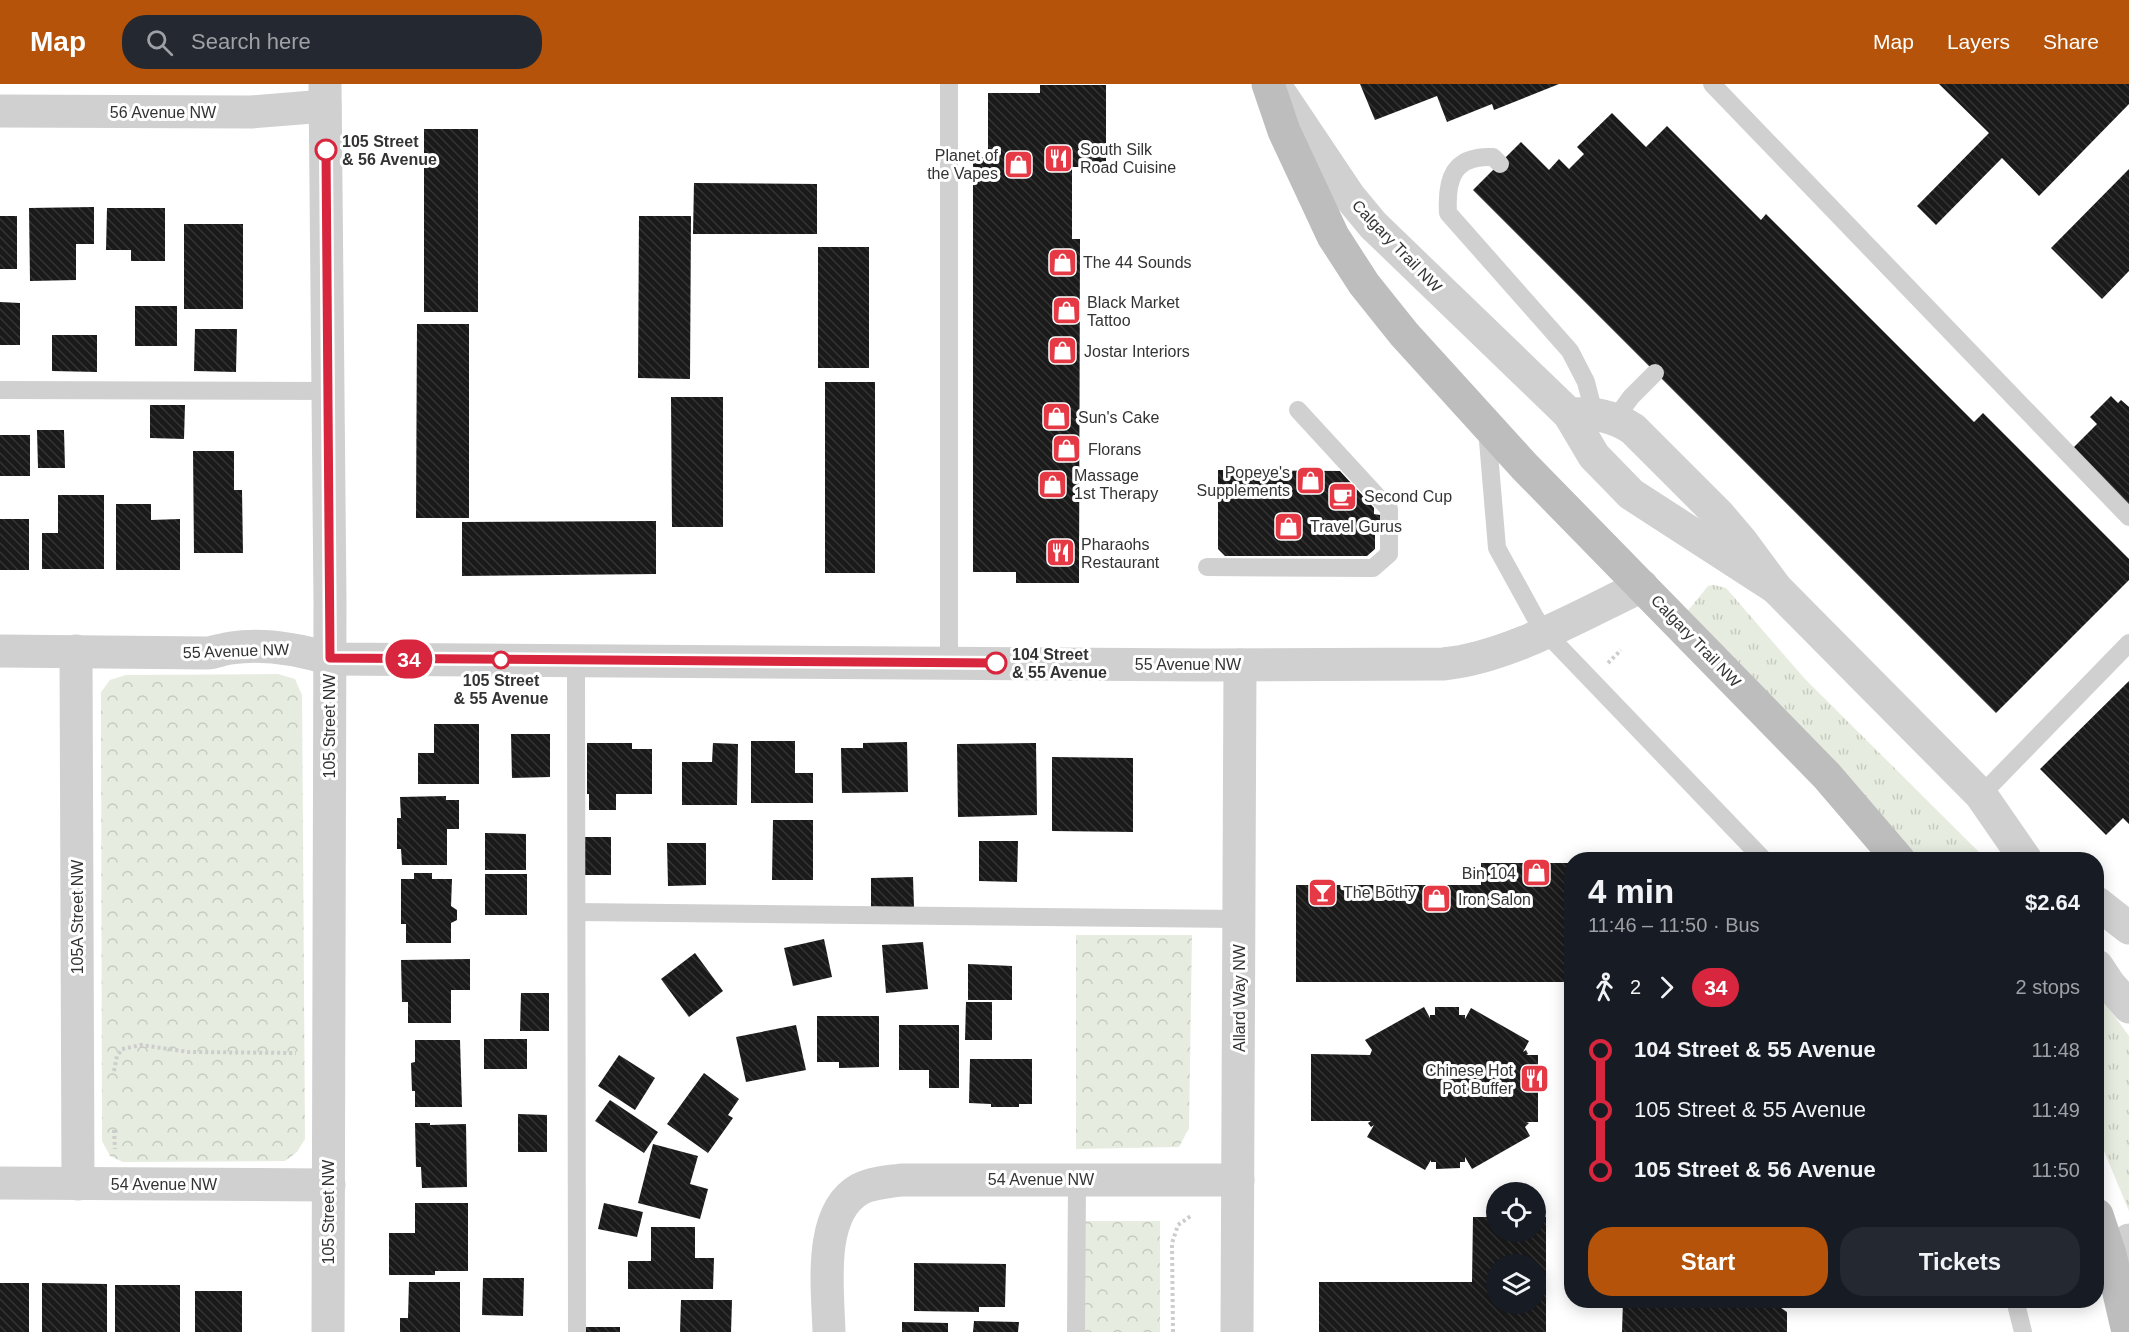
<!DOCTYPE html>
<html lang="en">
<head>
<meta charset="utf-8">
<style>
  body { margin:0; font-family:Arial,sans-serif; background:#242831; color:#f1f3f6; height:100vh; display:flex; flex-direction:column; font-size:22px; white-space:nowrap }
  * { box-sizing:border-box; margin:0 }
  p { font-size:20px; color:#9ea1a6 }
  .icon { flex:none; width:33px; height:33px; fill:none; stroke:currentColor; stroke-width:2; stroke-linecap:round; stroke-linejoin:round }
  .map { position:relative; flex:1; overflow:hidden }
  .sheet { position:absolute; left:1564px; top:768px; width:540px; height:456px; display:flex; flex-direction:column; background:#171b24; border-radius:24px; box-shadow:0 3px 15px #0003 }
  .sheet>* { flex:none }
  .badge { padding:0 12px; border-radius:20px; font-size:21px; line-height:39px }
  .tools { position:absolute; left:1486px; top:1098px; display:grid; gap:12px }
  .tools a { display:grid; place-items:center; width:60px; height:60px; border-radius:50%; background:#171b24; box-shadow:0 3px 15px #0003; font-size:30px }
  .map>.badge { position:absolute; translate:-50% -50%; box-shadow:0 0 0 3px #fff }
  .legs { display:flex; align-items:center; gap:9px; height:66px; padding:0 24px; font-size:20px }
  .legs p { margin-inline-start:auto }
  .headline { display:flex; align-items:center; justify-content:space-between; height:102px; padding:0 24px }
  h1 { font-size:33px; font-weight:600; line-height:45px }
  .primary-button { display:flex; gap:12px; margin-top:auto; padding:12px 24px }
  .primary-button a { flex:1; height:69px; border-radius:24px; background:#b45309; color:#fff; font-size:24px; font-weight:600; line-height:69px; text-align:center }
  .primary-button a+a { background:#242831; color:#f1f3f6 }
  ul { padding:0 24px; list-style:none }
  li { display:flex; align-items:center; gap:21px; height:60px; font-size:22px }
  li i { display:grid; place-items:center; width:9px; height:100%; margin:0 8px; background:currentColor }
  li i::after { content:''; width:15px; height:15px; margin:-8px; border:4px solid; border-radius:50%; background:#171b24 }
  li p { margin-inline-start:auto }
  li:first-child i { background:linear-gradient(#0000 50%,currentColor 0) }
  li:last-child i { background:linear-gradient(currentColor 50%,#0000 0) }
  header { display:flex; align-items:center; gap:36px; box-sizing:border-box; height:84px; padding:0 30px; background:#b45309; color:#fff }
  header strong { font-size:28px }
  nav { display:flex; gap:33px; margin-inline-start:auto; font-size:21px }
  .search { width:420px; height:54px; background:#242831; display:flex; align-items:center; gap:15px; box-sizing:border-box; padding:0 21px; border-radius:24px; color:#9ea1a6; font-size:22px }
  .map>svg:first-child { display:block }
  .grass { fill:url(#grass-tufts) }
  .park { fill:url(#park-crowns) }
  .building { fill:url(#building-back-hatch); fill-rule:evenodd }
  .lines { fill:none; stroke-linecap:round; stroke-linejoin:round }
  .path { stroke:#cdcdcd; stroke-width:4; stroke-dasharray:3 3; stroke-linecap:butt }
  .lane { stroke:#d0d0d0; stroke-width:18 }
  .street { stroke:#d0d0d0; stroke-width:33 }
  .secondary { stroke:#bdbdbd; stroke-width:33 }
  .line-1-casing { stroke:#fff; stroke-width:14 }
  .line-1 { stroke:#d7263d; stroke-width:9 }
  .stop-1-dot { fill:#fff; stroke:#d7263d; stroke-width:3 }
  .labels { text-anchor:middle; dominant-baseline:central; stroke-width:6; stroke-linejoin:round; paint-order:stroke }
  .street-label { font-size:16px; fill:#333; stroke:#fff }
  .stop-label { font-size:16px; font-weight:bold; fill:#333; stroke:#fff; text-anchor:start }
  .poi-label { font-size:16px; fill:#333; stroke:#fff; text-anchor:start }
</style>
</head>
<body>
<header>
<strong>Map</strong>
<div class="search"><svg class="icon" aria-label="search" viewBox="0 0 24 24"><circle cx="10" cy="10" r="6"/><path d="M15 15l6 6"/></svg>Search here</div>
<nav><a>Map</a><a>Layers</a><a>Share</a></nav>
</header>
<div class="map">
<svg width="2129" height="1248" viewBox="0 0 2129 1248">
  <defs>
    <pattern id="grass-tufts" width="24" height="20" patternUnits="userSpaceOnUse" patternTransform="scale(1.5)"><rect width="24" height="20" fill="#e6ecdf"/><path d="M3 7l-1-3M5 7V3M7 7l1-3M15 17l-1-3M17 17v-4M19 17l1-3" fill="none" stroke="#c6cbc0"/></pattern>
    <pattern id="park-crowns" width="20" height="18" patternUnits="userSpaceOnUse" patternTransform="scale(1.5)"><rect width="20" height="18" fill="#e6ecdf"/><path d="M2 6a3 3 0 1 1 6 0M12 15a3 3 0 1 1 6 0" fill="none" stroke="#c6cbc0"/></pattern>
    <pattern id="building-back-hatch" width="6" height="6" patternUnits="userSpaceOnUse" patternTransform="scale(1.5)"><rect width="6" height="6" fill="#1a1a1a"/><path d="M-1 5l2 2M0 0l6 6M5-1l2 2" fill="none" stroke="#333"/></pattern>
  </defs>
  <rect width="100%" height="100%" fill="#fff"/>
  <g class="grass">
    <polygon points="1714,501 1726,504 1805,595 1986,775 1909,775 1686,529 1708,502"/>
    <polygon points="2097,908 2129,952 2129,1127 2097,1050"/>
  </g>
  <g class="park">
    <polygon points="278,590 295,595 302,611 305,1055 297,1068 285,1077 123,1078 110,1072 102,1057 101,608 110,596 126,591"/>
    <polygon points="1076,851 1192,851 1189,1044 1179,1063 1076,1065"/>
    <rect x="1085" y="1137" width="75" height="111"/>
  </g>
  <g class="building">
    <polygon points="1360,0 1559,0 1494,26 1492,20 1447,38 1437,12 1375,36"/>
    <polygon points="1939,0 2129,0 2129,20 2039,112 2002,74 1936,141 1917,122 1989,49"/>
    <polygon points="1040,1 1106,1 1106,83 1072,83 1072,155 1080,155 1079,499 1016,499 1016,488 973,488 973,73 988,73 988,9 1040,9"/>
    <polygon points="1612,29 1646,63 1667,42 1761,136 1766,130 1974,338 1983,329 2129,475 2129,496 1996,629 1473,106 1521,58 1549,86 1559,75 1569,85 1584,70 1577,63"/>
    <rect x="424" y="45" width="54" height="183"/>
    <polygon points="2129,85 2129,187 2102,215 2051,164"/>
    <polygon points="694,99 817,100 817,150 693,150"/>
    <polygon points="94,123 94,160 76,160 76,196 30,197 29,124"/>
    <polygon points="107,124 165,124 165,177 131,177 131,166 106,166"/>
    <rect x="0" y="132" width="17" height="53"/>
    <polygon points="639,132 691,132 690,295 638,294"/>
    <rect x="184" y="140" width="59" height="85"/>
    <rect x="818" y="163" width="51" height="121"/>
    <polygon points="0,218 20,219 20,261 0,261"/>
    <rect x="135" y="222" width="42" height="40"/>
    <polygon points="417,240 469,240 469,434 416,434"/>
    <polygon points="195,245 237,245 236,288 194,287"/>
    <polygon points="52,251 97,251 97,288 52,287"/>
    <rect x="825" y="298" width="50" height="191"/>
    <polygon points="2111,312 2118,319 2121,316 2129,323 2129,422 2072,365 2097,340 2090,333"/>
    <polygon points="671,313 723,313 723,443 672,443"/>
    <polygon points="150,321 185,321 184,355 150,354"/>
    <polygon points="37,346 64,346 65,384 38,384"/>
    <rect x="0" y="351" width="30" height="41"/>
    <polygon points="193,367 234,367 234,406 242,406 243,469 194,469"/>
    <polygon points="1218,386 1340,387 1374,424 1374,430 1380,431 1381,450 1375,450 1375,465 1367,472 1225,472 1218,465"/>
    <polygon points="58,411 104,411 104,485 42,485 42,449 58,449"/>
    <polygon points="116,420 151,420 151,436 180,435 180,486 116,486"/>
    <rect x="0" y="435" width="29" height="51"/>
    <polygon points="656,437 656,490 462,492 462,438"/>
    <polygon points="2129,597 2129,740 2123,734 2106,751 2040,685"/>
    <polygon points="434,640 479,640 479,700 418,700 418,669 434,669"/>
    <polygon points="511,650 550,650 550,693 512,694"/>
    <polygon points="751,657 795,657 795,689 813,689 813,719 751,719"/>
    <polygon points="907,658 908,708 842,709 841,664 863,664 863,659"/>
    <polygon points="587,659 632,659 632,665 652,665 652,710 616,710 616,726 589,726 589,710 587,710"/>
    <polygon points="713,659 738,660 737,721 682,721 682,678 712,678"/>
    <polygon points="1036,659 1037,731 958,733 957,660"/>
    <polygon points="1052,673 1133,674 1133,748 1052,747"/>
    <polygon points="446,712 446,716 459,716 459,745 447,745 447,781 402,781 401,765 397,765 397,734 401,734 400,713"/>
    <polygon points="773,736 813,736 813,796 772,796"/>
    <polygon points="485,749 526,750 526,786 485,786"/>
    <rect x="583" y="753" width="28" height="38"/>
    <polygon points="979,757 1018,757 1017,798 979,797"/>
    <polygon points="667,759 706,759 706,801 668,802"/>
    <polygon points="1481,779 1572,779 1572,898 1296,898 1296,801 1481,801"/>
    <polygon points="414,789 432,789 432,795 452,795 451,822 457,826 457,836 451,839 451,859 406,859 406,840 401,840 401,795 414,795"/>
    <rect x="485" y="790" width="42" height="41"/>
    <polygon points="913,793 914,823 871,823 871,794"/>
    <polygon points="824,855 832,893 793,902 784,864"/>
    <polygon points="923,858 928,905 886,909 882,861"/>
    <polygon points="695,869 723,907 689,933 661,895"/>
    <polygon points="470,875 470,906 451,906 451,939 408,939 408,918 402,918 401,876"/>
    <polygon points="968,880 1012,882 1012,916 968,916"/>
    <polygon points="521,909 549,909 549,947 520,947"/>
    <polygon points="966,918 992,918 992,956 965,956"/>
    <polygon points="1424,923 1430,934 1430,931 1435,931 1435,923 1459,923 1459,931 1465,931 1465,935 1471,924 1529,957 1523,968 1526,966 1528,970 1526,971 1538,971 1538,1038 1526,1038 1529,1039 1525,1043 1530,1052 1472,1085 1465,1073 1465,1078 1460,1078 1460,1084 1436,1085 1436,1078 1431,1078 1431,1076 1425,1086 1367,1053 1374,1041 1371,1043 1368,1039 1371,1037 1311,1037 1311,970 1370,971 1372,966 1365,956"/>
    <polygon points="817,932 879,932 879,983 839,984 839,978 817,978"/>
    <polygon points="796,941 806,986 746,998 736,953"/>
    <polygon points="899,941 959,941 959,1004 929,1004 929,986 899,986"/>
    <rect x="484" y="955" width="43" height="30"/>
    <polygon points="415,956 460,956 462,1023 415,1023 415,1007 412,1007 411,979 415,978"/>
    <polygon points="619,971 655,994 635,1026 598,1002"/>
    <polygon points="970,975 1032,975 1032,1020 1019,1020 1019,1023 991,1023 991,1020 969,1019"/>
    <polygon points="704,989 739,1015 728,1031 733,1034 708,1069 667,1040"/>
    <polygon points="610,1016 658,1048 644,1069 595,1037"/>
    <polygon points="518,1030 547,1031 547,1068 518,1068"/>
    <polygon points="415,1039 430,1039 430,1041 466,1040 467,1103 422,1104 421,1083 416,1083"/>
    <polygon points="653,1060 698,1072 690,1100 708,1105 700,1135 638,1119"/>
    <polygon points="415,1119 468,1119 468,1187 435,1187 435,1191 389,1191 389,1149 415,1149"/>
    <polygon points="604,1119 643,1128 637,1153 598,1145"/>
    <path d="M1473,1133H1497V1148H1536V1133H1546V1248H1319V1198H1472ZM1497,1180H1536V1220H1497Z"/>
    <polygon points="651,1143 695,1143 695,1174 714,1174 713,1205 628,1205 628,1177 651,1177"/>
    <polygon points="914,1179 1006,1180 1005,1223 979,1223 979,1228 914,1227"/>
    <polygon points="483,1194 524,1194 523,1232 482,1231"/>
    <polygon points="409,1198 460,1198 460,1248 400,1248 400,1234 408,1234"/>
    <rect x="0" y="1199" width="29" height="49"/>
    <polygon points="42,1199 107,1200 107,1248 42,1248"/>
    <rect x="115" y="1201" width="65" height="47"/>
    <rect x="195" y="1207" width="47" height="41"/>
    <polygon points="681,1216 732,1216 731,1248 680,1248"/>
    <polygon points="1623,1216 1777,1216 1777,1221 1787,1228 1787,1248 1622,1248"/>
    <polygon points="974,1237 1019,1238 1018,1248 973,1248"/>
    <polygon points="902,1238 948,1239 948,1248 902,1248"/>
    <rect x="581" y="1243" width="39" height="5"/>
  </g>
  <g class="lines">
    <g class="path">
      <polyline points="1608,579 1621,566"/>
      <polyline points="114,987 117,972 122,965 141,961 189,968 296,969"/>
      <polyline points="114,1046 115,1065"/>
      <polyline points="1173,1248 1172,1159 1178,1141 1192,1131"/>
    </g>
    <g class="lane">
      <polyline points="949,0 949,578"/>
      <polyline points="1712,0 2129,433"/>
      <path d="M1500,80L1493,73C1453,71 1446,95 1448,129L1570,267L1586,298L1594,329"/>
      <polyline points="0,306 328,307"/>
      <polyline points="1615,335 1631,313 1655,289"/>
      <polyline points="1487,345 1497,464 1535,533 1546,549 1764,776"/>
      <polyline points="1207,483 1373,484 1389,470 1389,425 1298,326"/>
      <polyline points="576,576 577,1248"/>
      <polyline points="1981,711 2129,559"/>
      <polyline points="577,828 1239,835"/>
      <polyline points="2015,1216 2023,1248"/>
      <polyline points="1076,1248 1077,1095"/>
    </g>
    <g class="street">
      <polyline points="325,0 330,518 328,1248"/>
      <polyline points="1274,0 1349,112 1373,141 1569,330 1594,372 1631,410 1776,504"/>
      <polyline points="0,27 251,28 325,22"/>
      <path d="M1569,330C1594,329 1612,331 1633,345L1719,431L1742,458L1776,504L1981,711L2026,776"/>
      <path d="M0,567L208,569C216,568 223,565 231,564C264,559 298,565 330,575L1207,581L1443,580C1508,574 1583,530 1642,502"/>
      <polyline points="76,567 78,1100"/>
      <polyline points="2097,819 2129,844"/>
      <polyline points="2097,882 2109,900 2129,923"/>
      <polyline points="0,1099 329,1101"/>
      <polyline points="2129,1156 2110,1170 2129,1184"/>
      <path d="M829,1248C828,1206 817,1129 860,1105C872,1099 887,1098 901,1096H1238"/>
      <polyline points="1237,1248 1240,581"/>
    </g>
    <g class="secondary">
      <polyline points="1268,0 1284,47 1333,152 1364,200 1404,250 1524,382 1827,692 1899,776"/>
      <polyline points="2097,1131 2110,1170 2128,1248"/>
    </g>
  </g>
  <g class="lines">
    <defs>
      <polyline id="line-1" points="326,66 330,574 996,579"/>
    </defs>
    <use href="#line-1" class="line-1-casing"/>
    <use href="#line-1" class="line-1"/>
  </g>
  <defs>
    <symbol id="restaurant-square" viewBox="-11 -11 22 22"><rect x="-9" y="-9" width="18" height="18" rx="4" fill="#e63946" stroke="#fff"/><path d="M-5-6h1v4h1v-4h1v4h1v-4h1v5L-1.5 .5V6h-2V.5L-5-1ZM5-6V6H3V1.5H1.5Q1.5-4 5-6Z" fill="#fff"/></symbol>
    <symbol id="shop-square" viewBox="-11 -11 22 22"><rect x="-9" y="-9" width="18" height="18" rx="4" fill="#e63946" stroke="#fff"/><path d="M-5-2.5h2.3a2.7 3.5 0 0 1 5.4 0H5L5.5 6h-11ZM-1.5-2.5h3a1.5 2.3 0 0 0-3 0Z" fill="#fff"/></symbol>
    <symbol id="cafe-square" viewBox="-11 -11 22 22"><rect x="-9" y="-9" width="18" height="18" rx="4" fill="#e63946" stroke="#fff"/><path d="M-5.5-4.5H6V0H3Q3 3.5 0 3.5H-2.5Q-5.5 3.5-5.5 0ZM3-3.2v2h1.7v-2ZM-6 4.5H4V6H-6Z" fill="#fff"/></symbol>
    <symbol id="bar-square" viewBox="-11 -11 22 22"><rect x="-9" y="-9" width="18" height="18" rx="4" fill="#e63946" stroke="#fff"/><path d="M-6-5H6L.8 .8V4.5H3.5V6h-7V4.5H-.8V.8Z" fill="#fff"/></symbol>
  </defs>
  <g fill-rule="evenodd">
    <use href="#restaurant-square" x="1042" y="58" width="33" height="33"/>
    <use href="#shop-square" x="1002" y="64" width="33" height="33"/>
    <use href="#shop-square" x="1046" y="162" width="33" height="33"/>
    <use href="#shop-square" x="1050" y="210" width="33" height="33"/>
    <use href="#shop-square" x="1046" y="250" width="33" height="33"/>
    <use href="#shop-square" x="1040" y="316" width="33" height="33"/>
    <use href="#shop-square" x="1050" y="348" width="33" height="33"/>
    <use href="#shop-square" x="1294" y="380" width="33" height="33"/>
    <use href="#shop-square" x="1036" y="384" width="33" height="33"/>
    <use href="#cafe-square" x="1326" y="396" width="33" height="33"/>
    <use href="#shop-square" x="1272" y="426" width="33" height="33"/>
    <use href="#restaurant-square" x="1044" y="452" width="33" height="33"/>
    <use href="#shop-square" x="1520" y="772" width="33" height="33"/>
    <use href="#bar-square" x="1306" y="792" width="33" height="33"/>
    <use href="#shop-square" x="1420" y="798" width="33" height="33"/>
    <use href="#restaurant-square" x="1518" y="978" width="33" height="33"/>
  </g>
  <g class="stop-1-dot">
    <circle cx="326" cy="66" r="10"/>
    <circle cx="501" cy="576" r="8"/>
    <circle cx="996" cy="579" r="10"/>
  </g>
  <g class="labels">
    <g class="street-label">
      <text x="163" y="28">56 Avenue NW</text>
      <text transform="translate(1397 162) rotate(46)">Calgary Trail NW</text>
      <text transform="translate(1696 557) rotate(46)">Calgary Trail NW</text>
      <text transform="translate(236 567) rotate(-2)">55 Avenue NW</text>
      <text x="1188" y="580">55 Avenue NW</text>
      <text transform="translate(329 642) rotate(-90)">105 Street NW</text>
      <text transform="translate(77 833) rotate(-90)">105A Street NW</text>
      <text transform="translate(1239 914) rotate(-90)">Allard Way NW</text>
      <text x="1041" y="1095">54 Avenue NW</text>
      <text x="164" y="1100">54 Avenue NW</text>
      <text transform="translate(328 1128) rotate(-90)">105 Street NW</text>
    </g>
    <g class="stop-label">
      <text x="342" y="57">105 Street<tspan x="342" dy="18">&amp; 56 Avenue</tspan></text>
      <text x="1012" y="570">104 Street<tspan x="1012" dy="18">&amp; 55 Avenue</tspan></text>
      <text x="501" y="596" text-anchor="middle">105 Street<tspan x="501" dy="18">&amp; 55 Avenue</tspan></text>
    </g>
    <g class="poi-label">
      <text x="1080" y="65">South Silk<tspan x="1080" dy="18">Road Cuisine</tspan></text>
      <text x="998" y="71" text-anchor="end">Planet of<tspan x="998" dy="18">the Vapes</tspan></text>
      <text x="1083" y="178">The 44 Sounds</text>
      <text x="1087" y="218">Black Market<tspan x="1087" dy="18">Tattoo</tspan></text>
      <text x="1084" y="267">Jostar Interiors</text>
      <text x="1078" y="333">Sun's Cake</text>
      <text x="1088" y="365">Florans</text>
      <text x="1290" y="388" text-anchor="end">Popeye's<tspan x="1290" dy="18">Supplements</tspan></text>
      <text x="1074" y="391">Massage<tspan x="1074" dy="18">1st Therapy</tspan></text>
      <text x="1364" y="412">Second Cup</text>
      <text x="1310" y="442">Travel Gurus</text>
      <text x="1081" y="460">Pharaohs<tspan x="1081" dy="18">Restaurant</tspan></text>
      <text x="1516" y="789" text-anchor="end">Bin 104</text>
      <text x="1343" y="808">The Bothy</text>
      <text x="1458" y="815">Iron Salon</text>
      <text x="1513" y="986" text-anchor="end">Chinese Hot<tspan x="1513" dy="18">Pot Buffer</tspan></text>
    </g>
  </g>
</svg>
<div class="tools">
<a><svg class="icon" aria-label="locate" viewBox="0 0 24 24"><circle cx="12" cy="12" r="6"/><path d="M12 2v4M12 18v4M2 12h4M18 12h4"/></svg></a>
<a><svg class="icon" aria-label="layers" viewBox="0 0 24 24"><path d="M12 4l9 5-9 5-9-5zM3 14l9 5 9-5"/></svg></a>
</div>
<b class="badge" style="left:409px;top:575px;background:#d7263d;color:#fff">34</b>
<section class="sheet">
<div class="headline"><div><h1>4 min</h1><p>11:46 – 11:50 · Bus</p></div><b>$2.64</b></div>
<div class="legs"><svg class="icon" aria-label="walk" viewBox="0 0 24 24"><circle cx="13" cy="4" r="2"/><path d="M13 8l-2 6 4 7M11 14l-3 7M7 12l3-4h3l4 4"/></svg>2<svg class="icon" aria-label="forward" viewBox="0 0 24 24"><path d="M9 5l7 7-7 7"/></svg><b class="badge" style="background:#d7263d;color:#fff">34</b><p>2 stops</p></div>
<ul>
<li><i style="color:#d7263d"></i><b>104 Street &amp; 55 Avenue</b><p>11:48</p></li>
<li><i style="color:#d7263d"></i><span>105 Street &amp; 55 Avenue</span><p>11:49</p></li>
<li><i style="color:#d7263d"></i><b>105 Street &amp; 56 Avenue</b><p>11:50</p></li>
</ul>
<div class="primary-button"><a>Start</a><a>Tickets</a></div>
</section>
</div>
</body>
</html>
